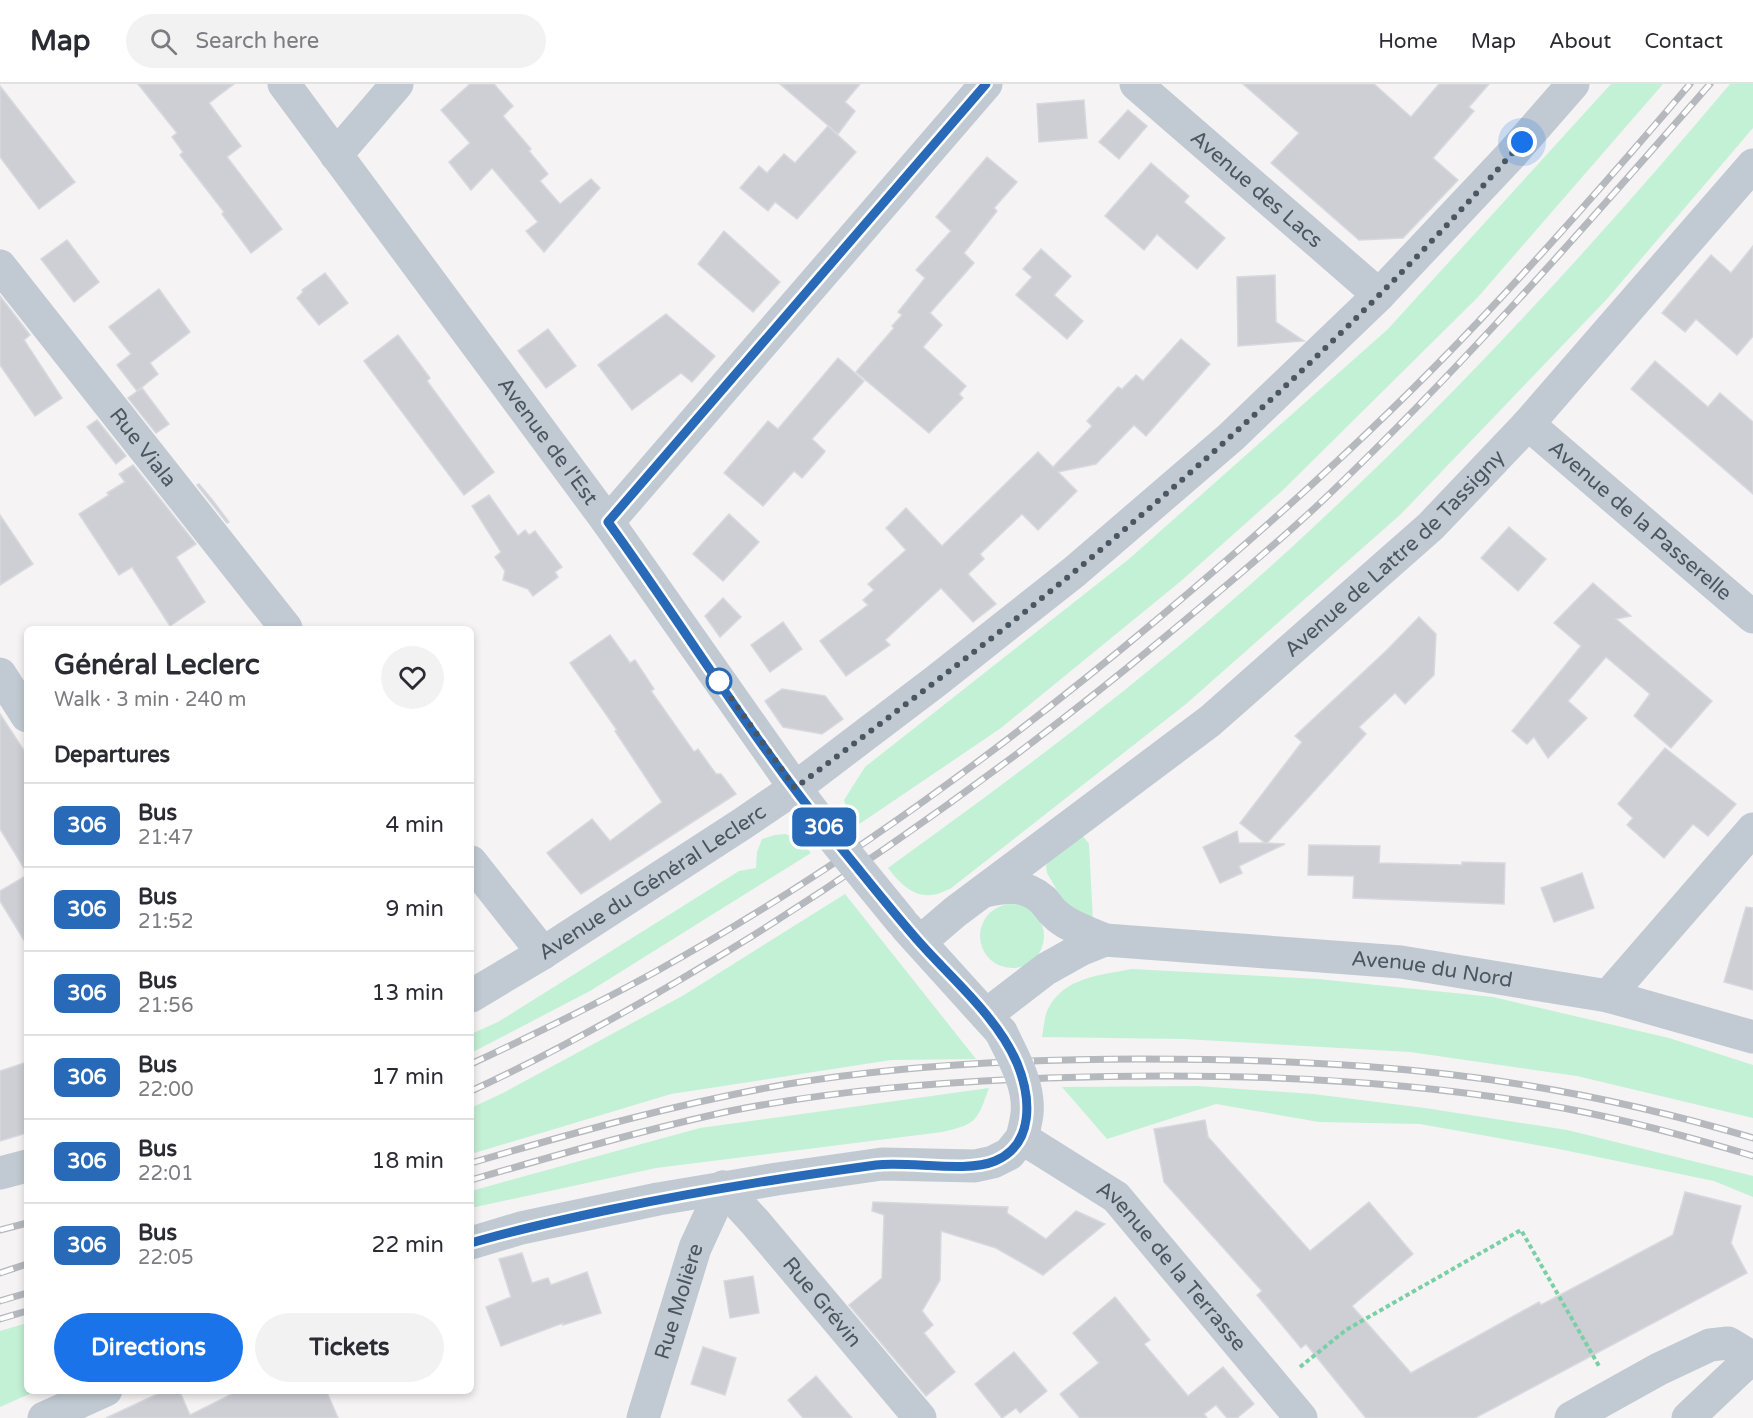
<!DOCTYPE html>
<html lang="en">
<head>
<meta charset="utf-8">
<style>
  body { margin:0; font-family:"Varela Round",sans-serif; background:#f2f2f3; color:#2b2b33; height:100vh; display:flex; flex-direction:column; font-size:22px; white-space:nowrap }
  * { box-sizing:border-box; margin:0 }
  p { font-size:20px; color:#7c7c81 }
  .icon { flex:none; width:33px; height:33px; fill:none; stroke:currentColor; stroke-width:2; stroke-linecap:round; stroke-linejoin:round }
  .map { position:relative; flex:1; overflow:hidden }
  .panel { position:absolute; left:24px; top:542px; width:450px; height:768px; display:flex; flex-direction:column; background:#fff; border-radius:9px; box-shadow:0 3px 9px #0003 }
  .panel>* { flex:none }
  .badge { padding:0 12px; border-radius:9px; font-size:21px; line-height:39px }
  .you { position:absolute; width:30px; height:30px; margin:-15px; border:4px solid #fff; border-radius:50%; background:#1a73e8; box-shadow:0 0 0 9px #1a73e833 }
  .map>.badge { position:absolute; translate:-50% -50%; box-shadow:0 0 0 3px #fff }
  h2 { padding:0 30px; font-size:22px; line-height:54px }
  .round { display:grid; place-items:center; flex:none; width:63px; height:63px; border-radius:32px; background:#f2f2f3 }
  .head { display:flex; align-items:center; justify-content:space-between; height:102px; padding:0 30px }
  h1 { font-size:28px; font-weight:800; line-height:45px }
  .cta { display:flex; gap:12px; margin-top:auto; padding:12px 30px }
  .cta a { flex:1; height:69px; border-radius:36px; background:#1a73e8; color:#fff; font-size:24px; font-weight:800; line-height:69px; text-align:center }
  .cta a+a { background:#f2f2f3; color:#2b2b33 }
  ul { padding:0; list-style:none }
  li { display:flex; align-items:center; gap:18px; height:84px; padding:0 30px; border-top:2px solid #e1e1e2 }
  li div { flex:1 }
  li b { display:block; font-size:22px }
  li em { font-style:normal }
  li .badge { min-width:66px; font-weight:700; text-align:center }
  header { display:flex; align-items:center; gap:36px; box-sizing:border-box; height:84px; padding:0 30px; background:#fff; border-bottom:2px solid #e1e1e2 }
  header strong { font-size:28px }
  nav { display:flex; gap:33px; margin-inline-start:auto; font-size:21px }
  .search { width:420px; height:54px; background:#f2f2f3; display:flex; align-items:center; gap:15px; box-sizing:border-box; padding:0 21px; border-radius:33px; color:#7c7c81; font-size:22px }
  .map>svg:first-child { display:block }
  .green { fill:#c3f1d5 }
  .building { fill:#cdcfd5; stroke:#d7d9de; stroke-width:1.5 }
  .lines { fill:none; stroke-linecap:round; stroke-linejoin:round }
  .path { stroke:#7ad0a6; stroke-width:4; stroke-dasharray:4.5 3; stroke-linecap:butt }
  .minor { stroke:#c1cad2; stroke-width:33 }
  .rail-casing { stroke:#b5b8bd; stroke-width:7 }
  .rail { stroke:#fff; stroke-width:4.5; stroke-dasharray:14; stroke-linecap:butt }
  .minor-bridge { stroke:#c1cad2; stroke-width:33 }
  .line-casing { stroke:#fff; stroke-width:14 }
  .line { stroke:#286ab7; stroke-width:9 }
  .walk { stroke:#4a5661; stroke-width:6; stroke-dasharray:0 10.8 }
  .stop-dot { fill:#fff; stroke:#286ab7; stroke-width:3 }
  .labels { text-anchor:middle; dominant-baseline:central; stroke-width:5; stroke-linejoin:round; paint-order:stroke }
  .street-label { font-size:21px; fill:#4a5661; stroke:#fff }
</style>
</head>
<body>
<header>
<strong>Map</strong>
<div class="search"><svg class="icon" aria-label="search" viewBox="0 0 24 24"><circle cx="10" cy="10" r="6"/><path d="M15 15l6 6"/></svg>Search here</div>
<nav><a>Home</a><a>Map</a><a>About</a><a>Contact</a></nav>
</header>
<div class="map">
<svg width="1753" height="1334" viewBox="0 0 1753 1334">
  <rect width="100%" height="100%" fill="#f5f3f3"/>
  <g class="green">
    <polygon points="1611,0 1663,0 1478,213 1283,406 1181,497 1001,644 855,743 851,738 844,716 865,683 1129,475 1388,245"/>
    <path d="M1730,0H1753V44L1606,216L1401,430L1186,620L950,805C944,807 937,811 931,811C912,813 898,797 888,784C1027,684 1165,580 1292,463C1449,319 1593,163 1730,0Z"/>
    <polygon points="785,750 798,754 811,769 590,907 471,969 471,950 498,938 739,787 756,784 757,768 762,755 775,751"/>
    <polygon points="1082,751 1089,760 1093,838 1070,829 1047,789 1046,782 1048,778"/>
    <polygon points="845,810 976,975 891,976 671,1010 471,1070 471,1024 505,1008 684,911"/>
    <circle cx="1012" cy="852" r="32"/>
    <path d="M1132,885L1318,895L1493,913L1669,954L1753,981V1034L1577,992L1410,968L1184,955L1042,953C1044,944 1044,933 1048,925C1064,893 1101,891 1132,885Z"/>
    <polygon points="1198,1002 1313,1010 1425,1024 1567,1046 1753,1092 1753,1113 1714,1097 1559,1065 1420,1040 1319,1038 1216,1020 1107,1055 1062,1003"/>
    <path d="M989,1004C977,1037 977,1040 942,1048L656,1084L471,1124V1107L700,1044Z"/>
    <polygon points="27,1239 27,1306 36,1307 0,1323 0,1247"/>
  </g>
  <g class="building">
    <polygon points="138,0 234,0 209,19 241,62 227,73 282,145 251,169 222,130 224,128 180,71 183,68 172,53 177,49"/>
    <polygon points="470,0 494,0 513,22 503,32 531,65 529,67 548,90 540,97 560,120 591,95 600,104 544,168 526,147 538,138 492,84 471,106 449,78 470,59 441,26"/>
    <polygon points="780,0 860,0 845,18 855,27 838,50"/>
    <polygon points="1243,0 1374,0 1411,33 1439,0 1489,0 1469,23 1474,27 1433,74 1458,96 1403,154 1359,156 1271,79 1299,49"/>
    <polygon points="0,2 75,98 39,125 0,73"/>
    <polygon points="1084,16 1087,54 1039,58 1037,20"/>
    <polygon points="1128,26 1147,42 1119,75 1099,58"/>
    <polygon points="828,42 856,68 797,135 775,118 768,127 740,104 759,82 767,89 784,70 795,79"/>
    <polygon points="987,73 1017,98 994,124 997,127 964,169 974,179 930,229 942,241 923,263 966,302 959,310 963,314 929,349 856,288 894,244 892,242 902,231 898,228 925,194 916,186 951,147 936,133"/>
    <polygon points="1151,79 1189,112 1184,118 1225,154 1197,185 1157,150 1144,166 1105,132"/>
    <polygon points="724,147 780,198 753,228 698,180"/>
    <polygon points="67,156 99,198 74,218 41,175"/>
    <polygon points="1753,162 1753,252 1737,271 1696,235 1685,248 1662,229 1711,171 1731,189"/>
    <polygon points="1041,165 1071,192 1054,211 1083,237 1067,255 1016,211 1032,193 1023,185"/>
    <polygon points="325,189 348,219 319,241 297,214 303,208 302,206"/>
    <polygon points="1275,191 1276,238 1304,257 1238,262 1237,193"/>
    <polygon points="159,205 190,248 150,279 158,290 137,307 117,281 131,270 109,243"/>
    <polygon points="0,212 30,251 24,256 62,314 35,332 0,281"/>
    <polygon points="666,230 715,272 692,298 681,289 632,326 598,281"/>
    <polygon points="548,245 576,282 546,304 518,267"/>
    <polygon points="398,251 430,294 427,297 494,388 464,411 364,277"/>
    <polygon points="1181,255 1210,280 1146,352 1134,341 1096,380 1058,388 1077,407 1038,446 1022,430 980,470 984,475 968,490 996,520 973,538 941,504 885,556 890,561 846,592 820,557 868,521 863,516 874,506 868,500 906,466 886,444 906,424 942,462 1038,368 1053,383 1092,342 1087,337 1118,303 1122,305 1136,291 1143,297"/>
    <polygon points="838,274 864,297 812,355 825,367 823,370 802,394 794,387 763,422 724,389 768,337 778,345"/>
    <polygon points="1655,277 1708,323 1720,309 1753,338 1753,410 1631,305"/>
    <polygon points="142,304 169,340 156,349 128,314"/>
    <polygon points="97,336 126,372 116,380 87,343"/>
    <polygon points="133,381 196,460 176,473 205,518 170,542 132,483 119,491 79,430 109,411 107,409 125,398 119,390"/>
    <polygon points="199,400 214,418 229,438 227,439 197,401"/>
    <polygon points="489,411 518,452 525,446 529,451 535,447 562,483 555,488 558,493 533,512 528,505 503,496 505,487 495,473 501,468 472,422"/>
    <polygon points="729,430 759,458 723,497 693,470"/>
    <polygon points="0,431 33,480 0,501"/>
    <polygon points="1509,443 1546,475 1518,507 1481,474"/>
    <polygon points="1593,499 1631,532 1616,535 1712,617 1671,664 1634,632 1650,610 1606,573 1568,617 1587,634 1548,674 1534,653 1527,660 1512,647 1581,562 1554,539"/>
    <polygon points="723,514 741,533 720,553 705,532"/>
    <polygon points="1419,533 1436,550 1434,591 1405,620 1395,609 1359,643 1366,650 1267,759 1285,760 1239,782 1242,789 1220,799 1203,763 1237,747 1239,759 1265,759 1240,739 1302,658 1295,652 1387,566"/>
    <polygon points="783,538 802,565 770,588 751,561"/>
    <polygon points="610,551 630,579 635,576 654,605 651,607 694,668 698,665 716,690 721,690 736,710 581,810 547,769 592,735 610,757 662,718 615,647 617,646 570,579"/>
    <polygon points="782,605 825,612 843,635 822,650 783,643 765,617"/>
    <polygon points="0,630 27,671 27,789 0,745"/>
    <polygon points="1665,664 1736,720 1708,752 1693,740 1664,774 1627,741 1633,734 1618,720"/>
    <polygon points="1309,761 1380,762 1379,779 1462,781 1462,778 1505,779 1504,820 1353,814 1354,792 1308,791"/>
    <polygon points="1582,789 1594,824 1554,838 1541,804"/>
    <polygon points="27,791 27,861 0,817 0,807"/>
    <polygon points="1746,823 1753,824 1753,906 1724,898"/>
    <polygon points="27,978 27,1049 0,1057 0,987"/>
    <polygon points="1205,1036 1208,1053 1310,1167 1369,1118 1413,1170 1352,1222 1411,1289 1539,1218 1541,1221 1673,1151 1685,1108 1741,1122 1731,1159 1747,1189 1475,1334 1366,1334 1306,1260 1301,1264 1257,1211 1262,1207 1164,1098 1154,1045"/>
    <polygon points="873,1118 1008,1123 1007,1129 1046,1155 1076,1127 1105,1140 1043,1191 996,1164 941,1147 940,1196 922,1227 933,1241 924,1249 955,1288 926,1312 849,1221 882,1194 884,1131 872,1127"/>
    <polygon points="522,1169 532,1199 548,1194 551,1201 587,1188 601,1229 563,1241 563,1239 501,1262 486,1223 511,1213 499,1175"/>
    <polygon points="753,1192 759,1229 730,1234 724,1197"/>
    <polygon points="1115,1213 1150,1256 1144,1260 1188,1312 1223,1283 1254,1320 1237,1334 1227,1334 1216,1321 1204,1330 1207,1334 1080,1334 1060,1310 1099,1279 1073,1249"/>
    <polygon points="703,1263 736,1274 725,1311 691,1300"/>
    <polygon points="1014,1268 1047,1307 1020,1329 1016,1324 1002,1334 975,1300"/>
    <polygon points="816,1292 852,1334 803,1334 788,1316"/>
    <polygon points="166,1306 179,1306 190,1331 240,1306 326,1306 338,1334 106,1334"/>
  </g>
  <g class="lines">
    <polyline class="path" points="1300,1283 1346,1246 1521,1146 1599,1282"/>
    <g class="minor">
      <path id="s1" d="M284,0L608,438L795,704"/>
      <path id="s2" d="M1136,0L1379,211"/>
      <polyline points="336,71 397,0"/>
      <path id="s3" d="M0,182L286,544"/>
      <path id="s4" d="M1528,340L1753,533"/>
      <polyline points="608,438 986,0"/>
      <polyline points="0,590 27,632"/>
      <polyline points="471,778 543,869"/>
      <path id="s5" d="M985,807C1006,802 1025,800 1043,816C1047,820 1050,826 1055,830C1068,843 1088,848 1105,856L1401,878L1608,912L1753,953"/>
      <polyline points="906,843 1001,948"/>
      <path id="s6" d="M920,858L955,828L1210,637L1431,442L1528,340L1753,81"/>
      <path id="s7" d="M471,912L543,869L742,740L795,704L936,597L1074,488L1231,353L1379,211L1510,72L1573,0"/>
      <polyline points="1608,912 1753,745"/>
      <polyline points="986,931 1046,885 1080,866 1105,856"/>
      <polyline points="0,1089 27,1082"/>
      <path id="s8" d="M723,1103L755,1138L920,1334"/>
      <path id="s9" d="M471,1159L521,1144L658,1115L777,1095L882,1080L975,1082L993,1078L1009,1070L1022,1054L1116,1113L1301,1334"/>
      <polyline points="44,1334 106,1306"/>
      <path id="s10" d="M643,1334L695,1164L723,1103"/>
      <polyline points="1571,1334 1659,1285 1710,1261 1728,1259 1743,1268 1743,1282"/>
      <polyline points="1688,1334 1743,1282 1753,1275"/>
    </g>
    <defs>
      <g id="rail">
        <path d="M471,980C533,951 595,921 655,888C836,788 1003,665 1160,533C1271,440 1380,342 1479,237C1552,160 1622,80 1690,0"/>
        <path d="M471,1007C569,962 662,908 754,851C898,760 1035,661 1166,552C1217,509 1270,466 1319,420C1458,288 1584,144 1710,0"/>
        <path d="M471,1079C576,1048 680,1019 788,1000C904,981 1022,975 1140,975C1242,975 1345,978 1446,990C1550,1002 1653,1024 1753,1054"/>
        <path d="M471,1096C557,1071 643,1046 730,1027C835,1006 942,998 1048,994C1219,988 1394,993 1563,1024C1627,1036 1690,1053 1753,1072"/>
        <polyline points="0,1146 27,1139"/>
        <polyline points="0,1189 27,1180"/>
        <polyline points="0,1217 27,1209"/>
        <polyline points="0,1235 27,1227"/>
      </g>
    </defs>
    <use href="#rail" class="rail-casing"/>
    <use href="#rail" class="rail"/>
    <g class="minor-bridge">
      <polyline points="795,704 825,744 901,837"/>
      <path d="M1001,948C1013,973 1030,1001 1027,1030C1026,1038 1024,1046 1022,1054"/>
    </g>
  </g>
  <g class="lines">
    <defs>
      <path id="line" d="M471,1159C518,1145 565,1135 613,1125C700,1107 788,1093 876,1081C909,1077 967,1089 995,1077C1035,1060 1031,1013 1017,979C997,933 954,897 921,860C889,824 859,785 828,748C748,649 682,540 608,438L986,0"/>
    </defs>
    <use href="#line" class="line-casing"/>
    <use href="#line" class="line"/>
    <path class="walk" d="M719,597L795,704C889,633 983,563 1074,488C1233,356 1386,214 1522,58"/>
  </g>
  <circle class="stop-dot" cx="719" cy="597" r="12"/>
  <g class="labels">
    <g class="street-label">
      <text stroke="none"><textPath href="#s2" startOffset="160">Avenue des Lacs</textPath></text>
      <text stroke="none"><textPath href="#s1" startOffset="444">Avenue de l'Est</textPath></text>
      <text stroke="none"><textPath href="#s3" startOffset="231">Rue Viala</textPath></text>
      <text stroke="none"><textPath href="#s4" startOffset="148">Avenue de la Passerelle</textPath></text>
      <text stroke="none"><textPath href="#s6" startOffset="614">Avenue de Lattre de Tassigny</textPath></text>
      <text stroke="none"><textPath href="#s7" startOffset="214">Avenue du Général Leclerc</textPath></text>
      <text stroke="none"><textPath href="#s5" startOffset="465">Avenue du Nord</textPath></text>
      <text stroke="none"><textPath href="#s9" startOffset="768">Avenue de la Terrasse</textPath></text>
      <text stroke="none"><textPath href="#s10" startOffset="122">Rue Molière</textPath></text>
      <text stroke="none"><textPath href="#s8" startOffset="152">Rue Grévin</textPath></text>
    </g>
  </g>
</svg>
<div class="you" style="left:1522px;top:58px"></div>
<b class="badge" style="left:824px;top:743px;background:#286ab7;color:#fff">306</b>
<section class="panel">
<div class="head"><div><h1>Général Leclerc</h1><p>Walk · 3 min · 240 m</p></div><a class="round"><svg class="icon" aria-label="heart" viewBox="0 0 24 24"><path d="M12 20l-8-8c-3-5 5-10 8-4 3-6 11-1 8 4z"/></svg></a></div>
<h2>Departures</h2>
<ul>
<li><span class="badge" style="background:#286ab7;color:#fff">306</span><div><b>Bus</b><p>21:47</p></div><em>4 min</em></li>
<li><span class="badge" style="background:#286ab7;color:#fff">306</span><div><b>Bus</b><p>21:52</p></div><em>9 min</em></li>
<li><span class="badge" style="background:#286ab7;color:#fff">306</span><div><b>Bus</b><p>21:56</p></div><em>13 min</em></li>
<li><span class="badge" style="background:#286ab7;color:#fff">306</span><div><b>Bus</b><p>22:00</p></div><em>17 min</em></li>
<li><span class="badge" style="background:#286ab7;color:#fff">306</span><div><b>Bus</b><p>22:01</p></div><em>18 min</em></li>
<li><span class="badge" style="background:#286ab7;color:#fff">306</span><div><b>Bus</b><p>22:05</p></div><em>22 min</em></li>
</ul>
<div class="cta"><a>Directions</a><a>Tickets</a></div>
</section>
</div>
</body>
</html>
